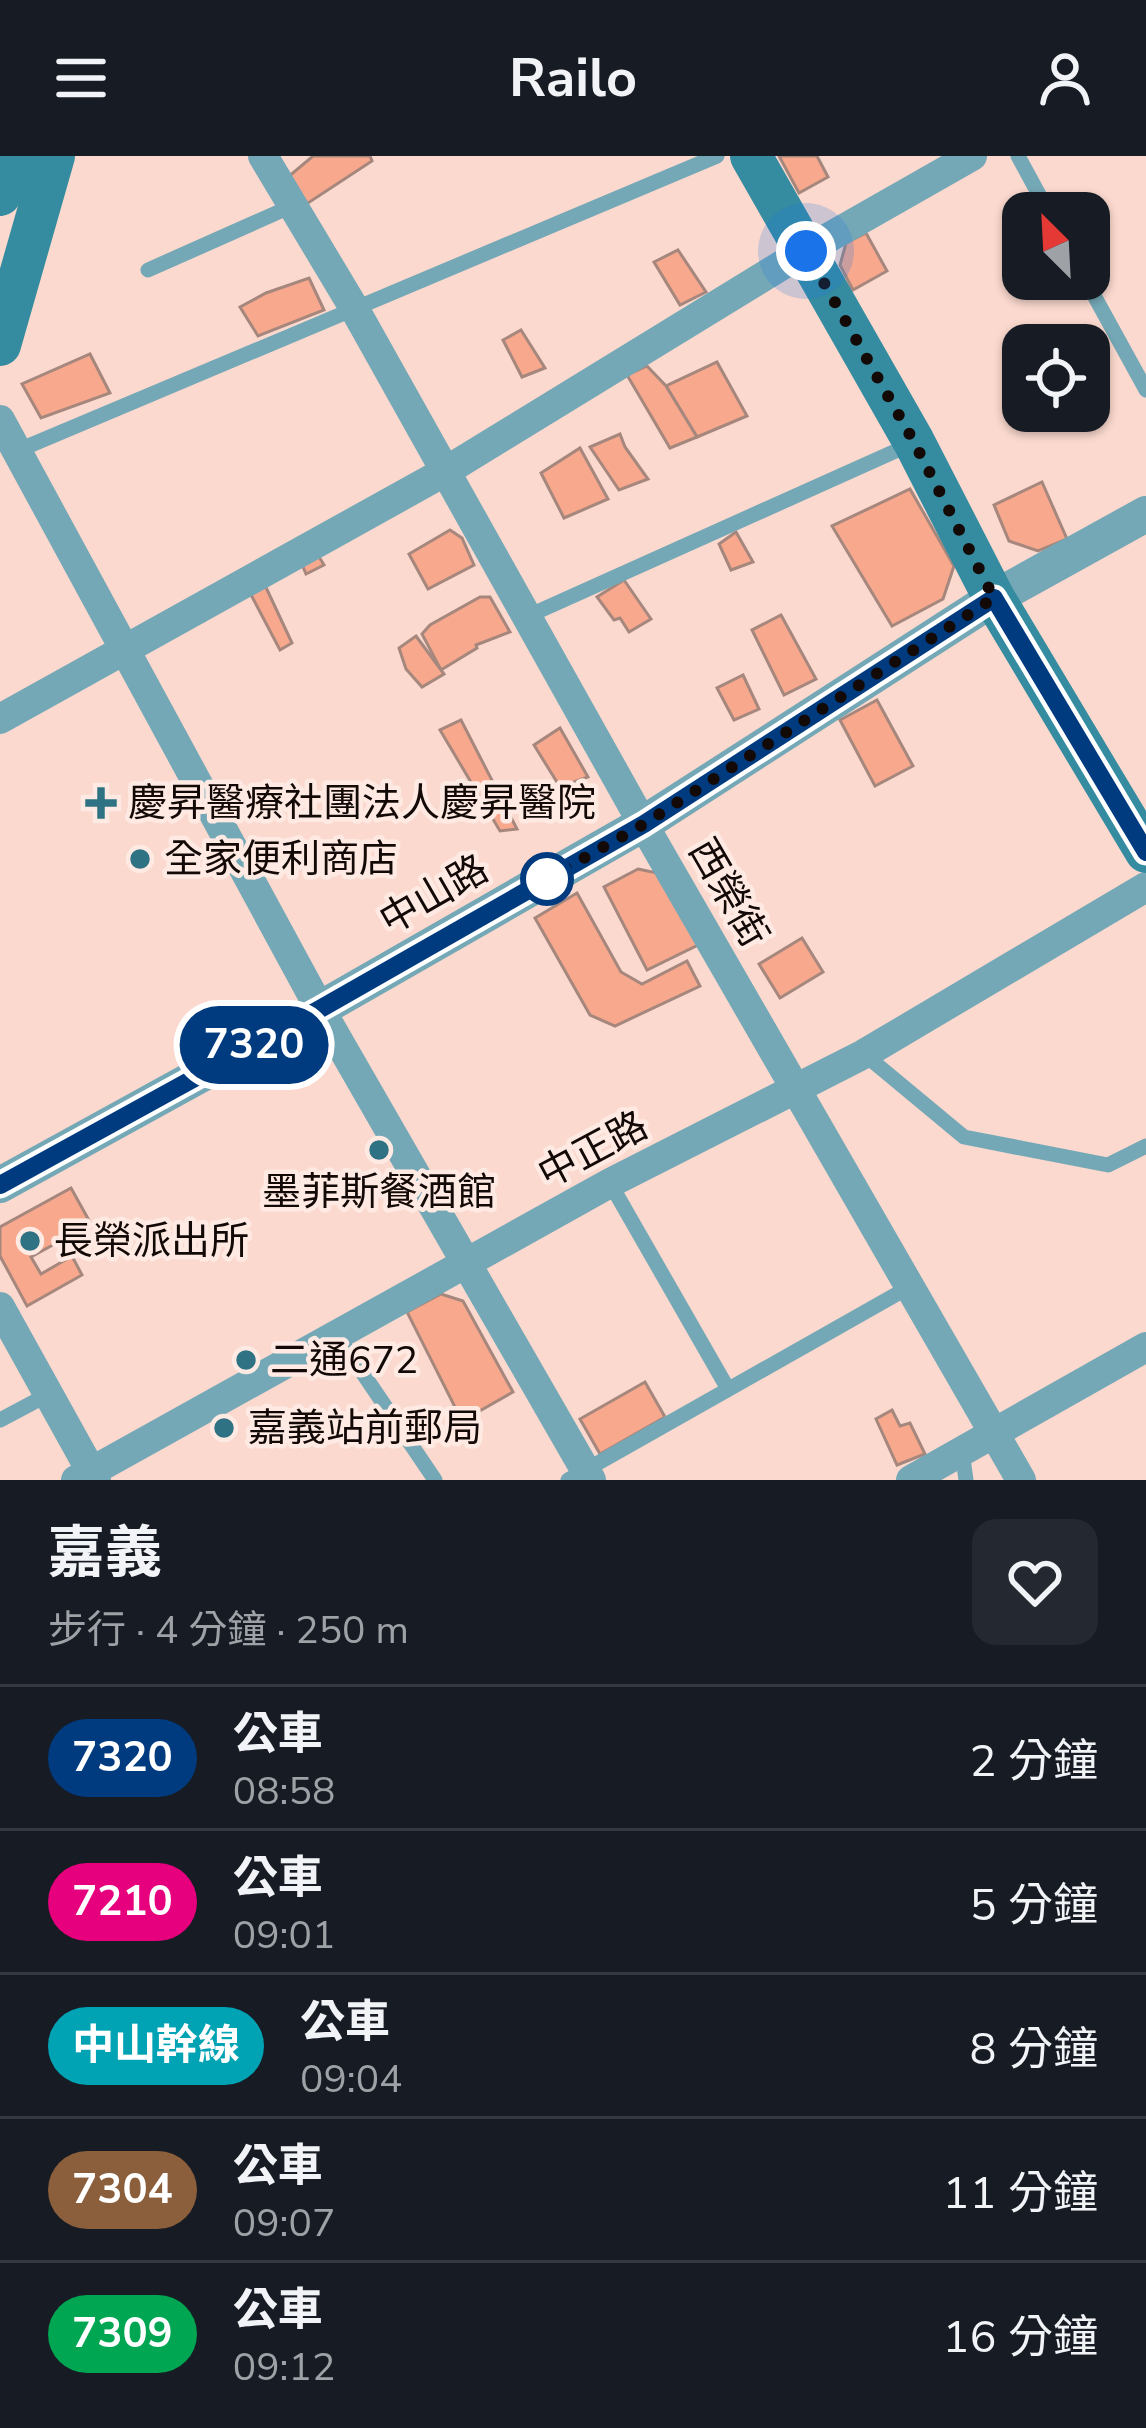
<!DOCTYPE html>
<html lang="zh-TW">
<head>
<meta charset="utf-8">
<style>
  body { margin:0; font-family:"Nunito Sans","Noto Sans TC",sans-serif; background:#242831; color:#f1f3f6; height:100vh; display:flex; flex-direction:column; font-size:45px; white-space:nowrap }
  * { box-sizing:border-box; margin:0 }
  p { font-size:39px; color:#9ea1a6 }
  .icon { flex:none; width:66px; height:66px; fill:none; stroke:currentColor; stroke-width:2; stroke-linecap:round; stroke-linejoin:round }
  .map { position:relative; height:1324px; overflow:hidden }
  .panel { display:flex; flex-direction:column; background:#171b24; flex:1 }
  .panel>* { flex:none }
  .badge { padding:0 24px; border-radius:39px; font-size:42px; line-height:78px }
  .needle { width:78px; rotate:336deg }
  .buttons { position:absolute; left:1002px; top:36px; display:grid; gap:24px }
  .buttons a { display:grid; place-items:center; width:108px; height:108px; border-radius:24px; background:#171b24; box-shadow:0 3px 9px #0004; font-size:60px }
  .you { position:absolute; width:60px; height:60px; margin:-30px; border:9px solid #fff; border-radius:50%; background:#1a73e8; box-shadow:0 0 0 18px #1a73e833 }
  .map>.badge { position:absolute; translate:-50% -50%; box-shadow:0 0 0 6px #fff }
  .round { display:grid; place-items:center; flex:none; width:126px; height:126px; border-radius:24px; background:#242831 }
  .summary { display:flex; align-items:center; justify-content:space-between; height:204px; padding:0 48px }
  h1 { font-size:57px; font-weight:700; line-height:90px }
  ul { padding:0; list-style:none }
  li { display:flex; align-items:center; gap:36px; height:144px; padding:0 48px; border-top:3px solid #363941 }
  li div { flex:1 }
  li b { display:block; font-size:45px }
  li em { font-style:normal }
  li .badge { min-width:132px; font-weight:700; text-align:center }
  header { display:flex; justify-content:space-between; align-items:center; height:156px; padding:0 48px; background:#171b24; font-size:54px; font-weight:700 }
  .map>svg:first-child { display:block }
  .building { fill:#f7a88d; stroke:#a6877d; stroke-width:3 }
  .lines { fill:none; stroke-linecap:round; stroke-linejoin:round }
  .service { stroke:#75a8b6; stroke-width:15 }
  .minor { stroke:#75a8b6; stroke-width:30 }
  .tertiary { stroke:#75a8b6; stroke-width:36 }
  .secondary { stroke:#358ba0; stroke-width:42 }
  .line-casing { stroke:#fff; stroke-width:27 }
  .line { stroke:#003b80; stroke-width:18 }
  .walk { stroke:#130906; stroke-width:12; stroke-dasharray:0 21.6 }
  .poi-dot { fill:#2e7283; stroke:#feeae3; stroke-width:4.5 }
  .stop-dot { fill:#fff; stroke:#003b80; stroke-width:6 }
  .labels { text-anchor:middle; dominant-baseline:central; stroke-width:9; stroke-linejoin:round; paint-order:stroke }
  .poi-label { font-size:39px; fill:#130906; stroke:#feeae3; text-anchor:start }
  .street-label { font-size:39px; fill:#130906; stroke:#feeae3 }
</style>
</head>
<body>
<header><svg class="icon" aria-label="menu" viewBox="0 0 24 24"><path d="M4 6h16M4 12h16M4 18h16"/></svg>Railo<svg class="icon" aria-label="person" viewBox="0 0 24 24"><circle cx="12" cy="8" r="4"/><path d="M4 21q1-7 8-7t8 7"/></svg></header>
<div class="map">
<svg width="1146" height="1324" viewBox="0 0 1146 1324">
  <rect width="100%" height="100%" fill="#fbd9ce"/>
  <g class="building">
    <polygon points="313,0 370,0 372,5 305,49 288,21"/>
    <polygon points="779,0 817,0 828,21 799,37"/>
    <polygon points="866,77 887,115 853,134 840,109 846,87"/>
    <polygon points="678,94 706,136 680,149 654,106"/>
    <polygon points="309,122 324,154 258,180 240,151 266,137"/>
    <polygon points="521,174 545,212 522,221 503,184"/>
    <polygon points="90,198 110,237 41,262 22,228"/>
    <polygon points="717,206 747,260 697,281 666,230"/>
    <polygon points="647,210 666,230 697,281 670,292 627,219"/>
    <polygon points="620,278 625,291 648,323 619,334 590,291"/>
    <polygon points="580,292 608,343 564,362 541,317"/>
    <polygon points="1042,326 1067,383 1038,395 1009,385 994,349"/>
    <polygon points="910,333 954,410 943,443 892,470 832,370"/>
    <polygon points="450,374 462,382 474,409 428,433 409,398"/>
    <polygon points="736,376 753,406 731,414 719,388"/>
    <polygon points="313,391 324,409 306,418 299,401"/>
    <polygon points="624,424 651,463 629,476 620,462 614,464 597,441"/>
    <polygon points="263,425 292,487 280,494 248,433"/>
    <polygon points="480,441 490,441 510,476 476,489 477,492 441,514 422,478 430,469"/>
    <polygon points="781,459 816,523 784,539 752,474"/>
    <polygon points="416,480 444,518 422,531 406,513 399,492"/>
    <polygon points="743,519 759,553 734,564 717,532"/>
    <polygon points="877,544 913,610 875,630 840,564"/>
    <polygon points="461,564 517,673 500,675 440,574"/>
    <polygon points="560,572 588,621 560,631 534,589"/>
    <polygon points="638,713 662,718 700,788 647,814 604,731"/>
    <polygon points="577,737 621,816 642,828 687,805 700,830 615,870 590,859 535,762"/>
    <polygon points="802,782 823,816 780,842 759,808"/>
    <polygon points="71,1032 91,1068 31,1101 41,1118 72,1100 82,1119 27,1150 0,1100 0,1071"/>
    <polygon points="441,1138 463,1145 513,1236 462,1265 407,1156"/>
    <polygon points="645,1226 665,1261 600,1298 580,1263"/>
    <polygon points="892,1254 900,1270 910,1267 925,1298 897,1309 876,1263"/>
  </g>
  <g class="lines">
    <g class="service">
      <polyline points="1018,0 1049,57"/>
      <polyline points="148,114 292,50"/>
      <polyline points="1085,123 1146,234"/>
      <polyline points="19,294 717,0"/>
      <polyline points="528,460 909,289"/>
      <polyline points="864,898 964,981 1108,1009 1146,990"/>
      <polyline points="610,1027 728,1233"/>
      <polyline points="337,1179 435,1324"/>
      <polyline points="0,1264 49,1238"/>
      <polyline points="962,1295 966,1324"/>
      <polyline points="568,1324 911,1130"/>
    </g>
    <g class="minor">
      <polyline points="263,0 354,152 643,668 1021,1324"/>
      <polyline points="0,264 320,853 591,1324"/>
      <polyline points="0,563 446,315 805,95 972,0"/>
      <polyline points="0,1151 96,1324"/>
      <polyline points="76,1324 610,1027 864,898 1146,731"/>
      <polyline points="911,1324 1146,1191"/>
    </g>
    <polyline class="tertiary" points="0,1029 320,853 643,668 994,442 1146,358"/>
    <g class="secondary">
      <polyline points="751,0 914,286 994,442 1146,696"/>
      <polyline points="0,39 12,0"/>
      <polyline points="0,189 54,0"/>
    </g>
  </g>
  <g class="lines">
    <defs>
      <polyline id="line" points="0,1029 320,853 644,668 994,442 1146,696"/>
    </defs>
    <use href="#line" class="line-casing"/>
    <use href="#line" class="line"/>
    <polyline class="walk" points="547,723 644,668 994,442 914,286 806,95"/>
  </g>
  <g class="poi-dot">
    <path d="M95 629h12v12h12v12h-12v12h-12v-12h-12v-12h12z"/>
    <circle cx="140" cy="703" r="12"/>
    <circle cx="379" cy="994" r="12"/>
    <circle cx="30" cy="1085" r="12"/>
    <circle cx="246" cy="1204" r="12"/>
    <circle cx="224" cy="1272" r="12"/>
  </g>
  <circle class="stop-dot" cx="547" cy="723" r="24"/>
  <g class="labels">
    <g class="poi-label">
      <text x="128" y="647">慶昇醫療社團法人慶昇醫院</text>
      <text x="164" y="703">全家便利商店</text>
      <text x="379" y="1036" text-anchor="middle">墨菲斯餐酒館</text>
      <text x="54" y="1085">長榮派出所</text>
      <text x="270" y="1204">二通672</text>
      <text x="248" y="1272">嘉義站前郵局</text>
    </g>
    <g class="street-label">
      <text transform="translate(728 737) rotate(60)">西榮街</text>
      <text transform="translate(434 739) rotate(-30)">中山路</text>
      <text transform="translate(593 994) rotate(-28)">中正路</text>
    </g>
  </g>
</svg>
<div class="buttons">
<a><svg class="needle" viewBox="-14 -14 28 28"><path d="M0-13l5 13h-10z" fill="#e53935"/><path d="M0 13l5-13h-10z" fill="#9ea1a6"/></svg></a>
<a><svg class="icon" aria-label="locate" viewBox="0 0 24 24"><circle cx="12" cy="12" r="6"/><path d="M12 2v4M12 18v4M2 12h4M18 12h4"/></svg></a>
</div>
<div class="you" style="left:806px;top:95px"></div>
<b class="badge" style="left:254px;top:889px;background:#003b80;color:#fff">7320</b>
</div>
<section class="panel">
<div class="summary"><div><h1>嘉義</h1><p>步行 · 4 分鐘 · 250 m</p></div><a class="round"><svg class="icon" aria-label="heart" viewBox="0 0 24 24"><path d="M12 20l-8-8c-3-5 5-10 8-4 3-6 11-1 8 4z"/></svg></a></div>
<ul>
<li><span class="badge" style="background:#003b80;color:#fff">7320</span><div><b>公車</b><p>08:58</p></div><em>2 分鐘</em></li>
<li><span class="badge" style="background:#e6007e;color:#fff">7210</span><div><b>公車</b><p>09:01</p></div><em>5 分鐘</em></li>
<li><span class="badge" style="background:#00a3b4;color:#fff">中山幹線</span><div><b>公車</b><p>09:04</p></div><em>8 分鐘</em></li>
<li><span class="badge" style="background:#8b5e3c;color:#fff">7304</span><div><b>公車</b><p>09:07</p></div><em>11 分鐘</em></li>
<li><span class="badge" style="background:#00a651;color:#fff">7309</span><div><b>公車</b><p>09:12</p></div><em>16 分鐘</em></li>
</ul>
</section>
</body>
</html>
